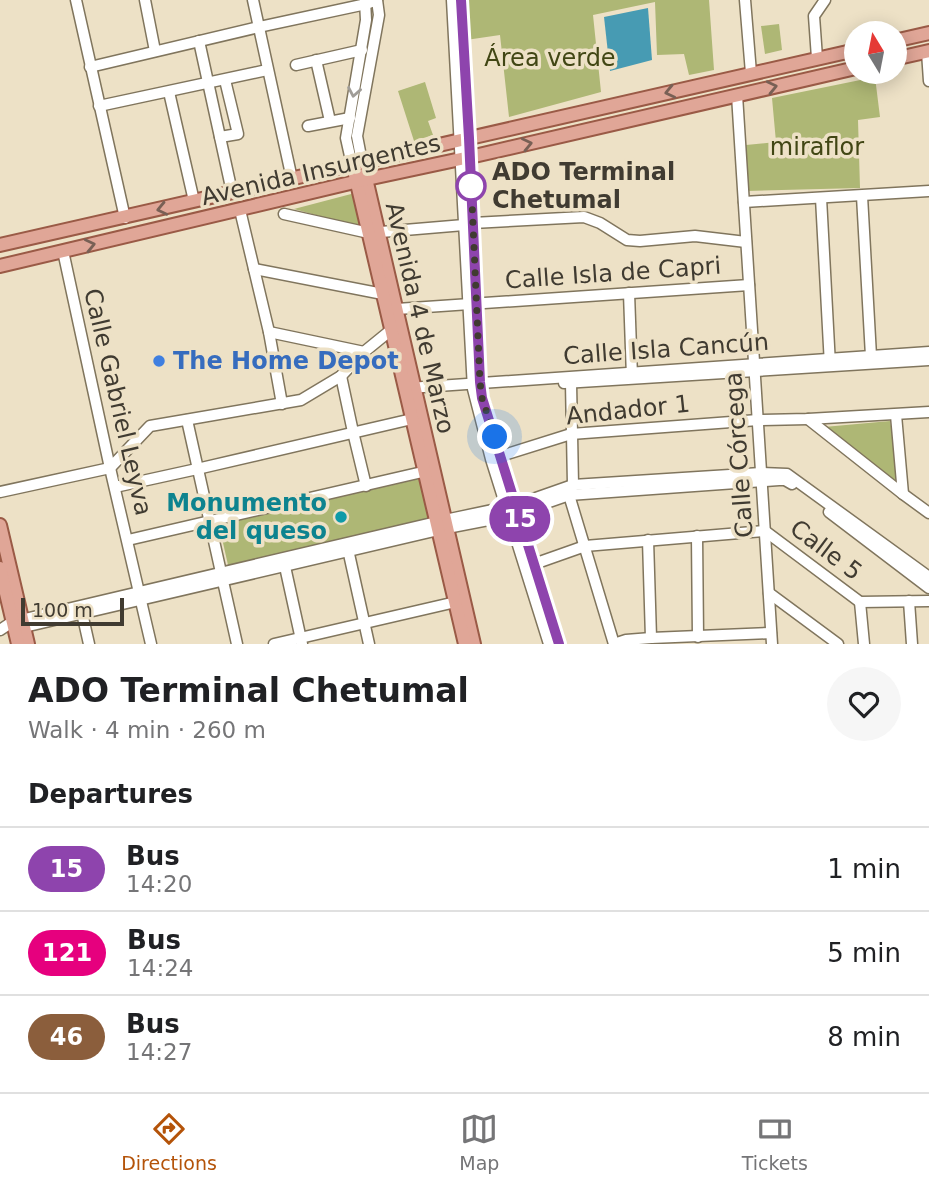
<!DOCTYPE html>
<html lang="en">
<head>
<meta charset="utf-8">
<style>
  body { margin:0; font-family:"DejaVu Sans",sans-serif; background:#f6f6f6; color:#202124; height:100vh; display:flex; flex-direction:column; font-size:26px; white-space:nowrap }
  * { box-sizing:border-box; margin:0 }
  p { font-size:23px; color:#757577 }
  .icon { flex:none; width:38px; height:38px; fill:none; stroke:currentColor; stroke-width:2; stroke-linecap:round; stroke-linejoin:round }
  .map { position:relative; height:644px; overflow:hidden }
  .panel { display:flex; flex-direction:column; background:#fff; flex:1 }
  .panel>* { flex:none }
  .badge { padding:0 14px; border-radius:23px; font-size:24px; line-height:46px }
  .needle { width:46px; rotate:350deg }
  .buttons { position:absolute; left:844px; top:21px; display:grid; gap:14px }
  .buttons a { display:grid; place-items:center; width:63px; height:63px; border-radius:50%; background:#fff; box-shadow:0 4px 18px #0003; font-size:35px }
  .scale { position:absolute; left:21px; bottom:18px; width:103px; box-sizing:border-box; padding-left:7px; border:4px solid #403b31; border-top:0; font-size:19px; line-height:24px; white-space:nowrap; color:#403b31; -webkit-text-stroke:5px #ede1c6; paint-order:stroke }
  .you { position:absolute; width:35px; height:35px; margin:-18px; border:5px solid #fff; border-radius:50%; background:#1a73e8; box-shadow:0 0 0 10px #1a73e833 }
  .map>.badge { position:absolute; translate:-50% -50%; box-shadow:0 0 0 4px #fff }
  h2 { padding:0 28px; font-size:26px; line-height:63px }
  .round { display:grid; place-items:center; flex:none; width:74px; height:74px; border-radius:37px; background:#f6f6f6 }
  .head { display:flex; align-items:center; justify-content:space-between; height:119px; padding:0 28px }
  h1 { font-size:33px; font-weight:700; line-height:52px }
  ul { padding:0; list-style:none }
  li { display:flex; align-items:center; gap:21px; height:84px; padding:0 28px; border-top:2px solid #e0e0e0 }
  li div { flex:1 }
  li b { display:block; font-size:26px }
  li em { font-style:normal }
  li .badge { min-width:77px; font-weight:700; text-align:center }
  .dock { display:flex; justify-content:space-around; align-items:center; height:98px; border-top:2px solid #e0e0e0; background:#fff; font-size:19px; color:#757577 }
  .dock a { display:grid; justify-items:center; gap:4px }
  .dock .selected { color:#b45309 }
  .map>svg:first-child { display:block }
  .green { fill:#aeb775 }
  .water { fill:#479bb3 }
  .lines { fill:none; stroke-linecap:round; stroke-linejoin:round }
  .minor-casing { stroke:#80755d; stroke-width:13 }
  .major-casing { stroke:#9a5a46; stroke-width:16 }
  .minor { stroke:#fff; stroke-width:10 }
  .major { stroke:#e0a697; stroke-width:12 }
  .oneway { stroke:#786055 }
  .oneway2 { stroke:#a09d98 }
  .line-casing { stroke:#fff; stroke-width:16 }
  .line { stroke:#8e44ad; stroke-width:10 }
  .walk { stroke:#403b31; stroke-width:7; stroke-dasharray:0 12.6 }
  .stop-dot { fill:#fff; stroke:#8e44ad; stroke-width:3.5 }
  .shop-dot { fill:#3f7fe0; stroke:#ede1c6; stroke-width:2.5 }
  .culture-dot { fill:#0f9aa8; stroke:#ede1c6; stroke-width:2.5 }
  .labels { text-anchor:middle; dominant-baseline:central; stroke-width:7; stroke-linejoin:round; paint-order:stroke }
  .park-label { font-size:24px; fill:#414614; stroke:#ede1c6 }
  .street-label { font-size:24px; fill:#403b31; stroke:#ede1c6 }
  .stop-label { font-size:24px; font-weight:bold; fill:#403b31; stroke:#ede1c6; text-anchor:start }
  .shop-label { font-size:24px; font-weight:bold; fill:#366cbe; stroke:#ede1c6; text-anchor:start }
  .culture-label { font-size:24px; font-weight:bold; fill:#0d838f; stroke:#ede1c6; text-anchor:end }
</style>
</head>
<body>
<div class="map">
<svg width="929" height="644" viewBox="0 0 929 644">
  <rect width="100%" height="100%" fill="#ede1c6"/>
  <g class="green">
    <polygon points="465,0 709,0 714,70 689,75 684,54 657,55 655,2 593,15 601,92 509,117 500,35 466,40"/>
    <polygon points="779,24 782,50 765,54 761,26"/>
    <polygon points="875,77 880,117 858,120 860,188 747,191 746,145 776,142 772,98"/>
    <polygon points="425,82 436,118 428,121 433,135 414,141 398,91"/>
    <polygon points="355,193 363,228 294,209"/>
    <polygon points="890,421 898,460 900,484 824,427"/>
    <polygon points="423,478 430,518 228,565 219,525"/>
  </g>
  <polygon class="water" points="648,8 652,60 610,71 604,17"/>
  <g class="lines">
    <defs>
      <g id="minor">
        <polyline points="76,0 125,218"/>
        <polyline points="145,0 155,51"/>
        <polyline points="253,0 292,179"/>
        <polyline points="452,0 473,389 491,459 549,644"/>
        <polyline points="461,0 469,138 480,382 483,398 559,644"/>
        <polyline points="745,0 751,73"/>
        <polyline points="199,41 232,192"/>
        <polyline points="927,52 929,81"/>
        <polyline points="817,58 814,16 825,0"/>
        <polyline points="316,60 330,121"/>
        <polyline points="296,65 362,50"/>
        <polyline points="90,67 259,27 366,4 377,0"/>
        <polyline points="169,92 194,201"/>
        <polyline points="737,95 772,644"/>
        <polyline points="99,106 267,70"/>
        <polyline points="308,126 350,118"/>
        <polyline points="220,137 238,134 225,80"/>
        <polyline points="362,162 357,136 379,15 377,0"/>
        <polyline points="352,165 346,138 366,20 365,1"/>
        <polyline points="862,196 871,356"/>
        <polyline points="821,198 830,365"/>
        <polyline points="744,202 929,191"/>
        <polyline points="240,210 269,332 282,404"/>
        <polyline points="284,214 369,233 464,225 473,223 584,217 600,223 627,240 640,241 695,236 746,242"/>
        <polyline points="63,251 110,468 151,644"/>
        <polyline points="254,269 388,295"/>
        <polyline points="629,293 632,377"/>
        <polyline points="397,309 749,285"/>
        <polyline points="269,332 364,352"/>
        <polyline points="341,376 353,432 366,486"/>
        <polyline points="564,383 929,360"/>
        <polyline points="571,383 573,485 569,495 614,644"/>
        <polyline points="409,388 929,352"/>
        <polyline points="896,415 903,494"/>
        <polyline points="808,419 903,494 929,513"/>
        <polyline points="187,420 237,644"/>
        <polyline points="501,456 571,434 758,420 808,419 929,412"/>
        <polyline points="115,487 197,469 412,419"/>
        <polyline points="0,492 110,468 150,426 301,400 341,376 364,352 391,330 396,329"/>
        <polyline points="829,512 929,588"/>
        <polyline points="697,536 698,637"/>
        <polyline points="128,540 431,470"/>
        <polyline points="648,540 651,638"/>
        <polyline points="347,545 369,644"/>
        <polyline points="284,562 302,644"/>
        <polyline points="534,564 585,546 765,531 860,602 929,601"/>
        <polyline points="769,593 838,644"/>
        <polyline points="909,601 912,644"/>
        <polyline points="860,602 864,644"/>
        <polyline points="82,613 89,644"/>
        <polyline points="20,628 447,528 509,516 569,495 779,480 785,480 792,484"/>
        <polyline points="0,630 12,622 445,520 516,505 573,485 761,473 787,474 929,577"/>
        <polyline points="274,644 460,601"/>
        <polyline points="614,644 626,640 651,638 771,633"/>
      </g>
      <g id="major">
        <polyline points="894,41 929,33"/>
        <polyline points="894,59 929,51"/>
        <polyline points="365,174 474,644"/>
        <polyline points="355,175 465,644"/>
        <polyline points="0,245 856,50"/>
        <polyline points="0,266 367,179 470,157 856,68"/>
        <polyline points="0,525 28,644"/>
        <polyline points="0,568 18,644"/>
      </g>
    </defs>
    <use href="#minor" class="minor-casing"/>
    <use href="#major" class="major-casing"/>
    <use href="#minor" class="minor"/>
    <use href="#major" class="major"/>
  </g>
  <defs><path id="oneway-chevron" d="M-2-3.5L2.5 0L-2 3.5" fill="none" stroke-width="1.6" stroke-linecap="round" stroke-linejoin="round" transform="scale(1.75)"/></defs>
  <g class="oneway">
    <use href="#oneway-chevron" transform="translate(772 87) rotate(-13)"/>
    <use href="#oneway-chevron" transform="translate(670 92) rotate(167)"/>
    <use href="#oneway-chevron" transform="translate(527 144) rotate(-13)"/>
    <use href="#oneway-chevron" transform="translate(162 209) rotate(167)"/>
    <use href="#oneway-chevron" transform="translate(90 245) rotate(-13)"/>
  </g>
  <use class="oneway2" href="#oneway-chevron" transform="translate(354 92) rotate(100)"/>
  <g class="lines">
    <defs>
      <polyline id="line" points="461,0 469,138 480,382 482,398 559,644"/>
    </defs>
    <use href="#line" class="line-casing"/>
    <use href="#line" class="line"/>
    <polyline class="walk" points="471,186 471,179 480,382 482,398 495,437"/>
  </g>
  <circle class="stop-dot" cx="471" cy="186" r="14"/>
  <circle class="shop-dot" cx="159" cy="361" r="7"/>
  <circle class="culture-dot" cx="341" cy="517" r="7"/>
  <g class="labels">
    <g class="park-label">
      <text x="550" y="58">Área verde</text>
      <text x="817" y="147">miraflor</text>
    </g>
    <g class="street-label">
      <text transform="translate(321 170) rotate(-13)">Avenida Insurgentes</text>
      <text transform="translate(613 273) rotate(-4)">Calle Isla de Capri</text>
      <text transform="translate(420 318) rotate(77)">Avenida 4 de Marzo</text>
      <text transform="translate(666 349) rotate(-4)">Calle Isla Cancún</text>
      <text transform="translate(118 402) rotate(77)">Calle Gabriel Leyva</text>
      <text transform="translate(628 410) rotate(-6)">Andador 1</text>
      <text transform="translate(739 455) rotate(-94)">Calle Córcega</text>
      <text transform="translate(826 550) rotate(37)">Calle 5</text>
    </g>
    <g class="stop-label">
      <text x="492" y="172">ADO Terminal<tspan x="492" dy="28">Chetumal</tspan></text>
    </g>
    <g class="shop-label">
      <text x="173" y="361">The Home Depot</text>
    </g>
    <g class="culture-label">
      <text x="327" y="503">Monumento<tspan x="327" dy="28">del queso</tspan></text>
    </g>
  </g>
</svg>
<div class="buttons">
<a><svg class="needle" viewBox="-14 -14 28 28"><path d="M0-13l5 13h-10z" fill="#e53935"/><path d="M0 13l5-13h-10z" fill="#757577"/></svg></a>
</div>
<div class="scale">100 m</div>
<div class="you" style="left:495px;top:437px"></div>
<b class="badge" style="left:520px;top:519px;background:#8e44ad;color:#fff">15</b>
</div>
<section class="panel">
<div class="head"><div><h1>ADO Terminal Chetumal</h1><p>Walk · 4 min · 260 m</p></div><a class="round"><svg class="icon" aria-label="heart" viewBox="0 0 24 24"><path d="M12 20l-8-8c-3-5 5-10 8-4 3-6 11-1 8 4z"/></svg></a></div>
<h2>Departures</h2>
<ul>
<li><span class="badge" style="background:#8e44ad;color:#fff">15</span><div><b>Bus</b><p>14:20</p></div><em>1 min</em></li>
<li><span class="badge" style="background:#e6007e;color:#fff">121</span><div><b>Bus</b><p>14:24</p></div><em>5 min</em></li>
<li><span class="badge" style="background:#8b5e3c;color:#fff">46</span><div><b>Bus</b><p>14:27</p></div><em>8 min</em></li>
</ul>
</section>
<nav class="dock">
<a class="selected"><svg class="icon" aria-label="directions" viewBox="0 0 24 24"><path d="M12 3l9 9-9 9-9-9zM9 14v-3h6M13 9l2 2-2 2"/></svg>Directions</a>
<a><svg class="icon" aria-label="map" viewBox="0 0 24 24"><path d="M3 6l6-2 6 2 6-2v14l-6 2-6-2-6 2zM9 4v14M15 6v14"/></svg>Map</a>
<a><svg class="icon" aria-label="tickets" viewBox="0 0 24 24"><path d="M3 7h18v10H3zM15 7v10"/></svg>Tickets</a>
</nav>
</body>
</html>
